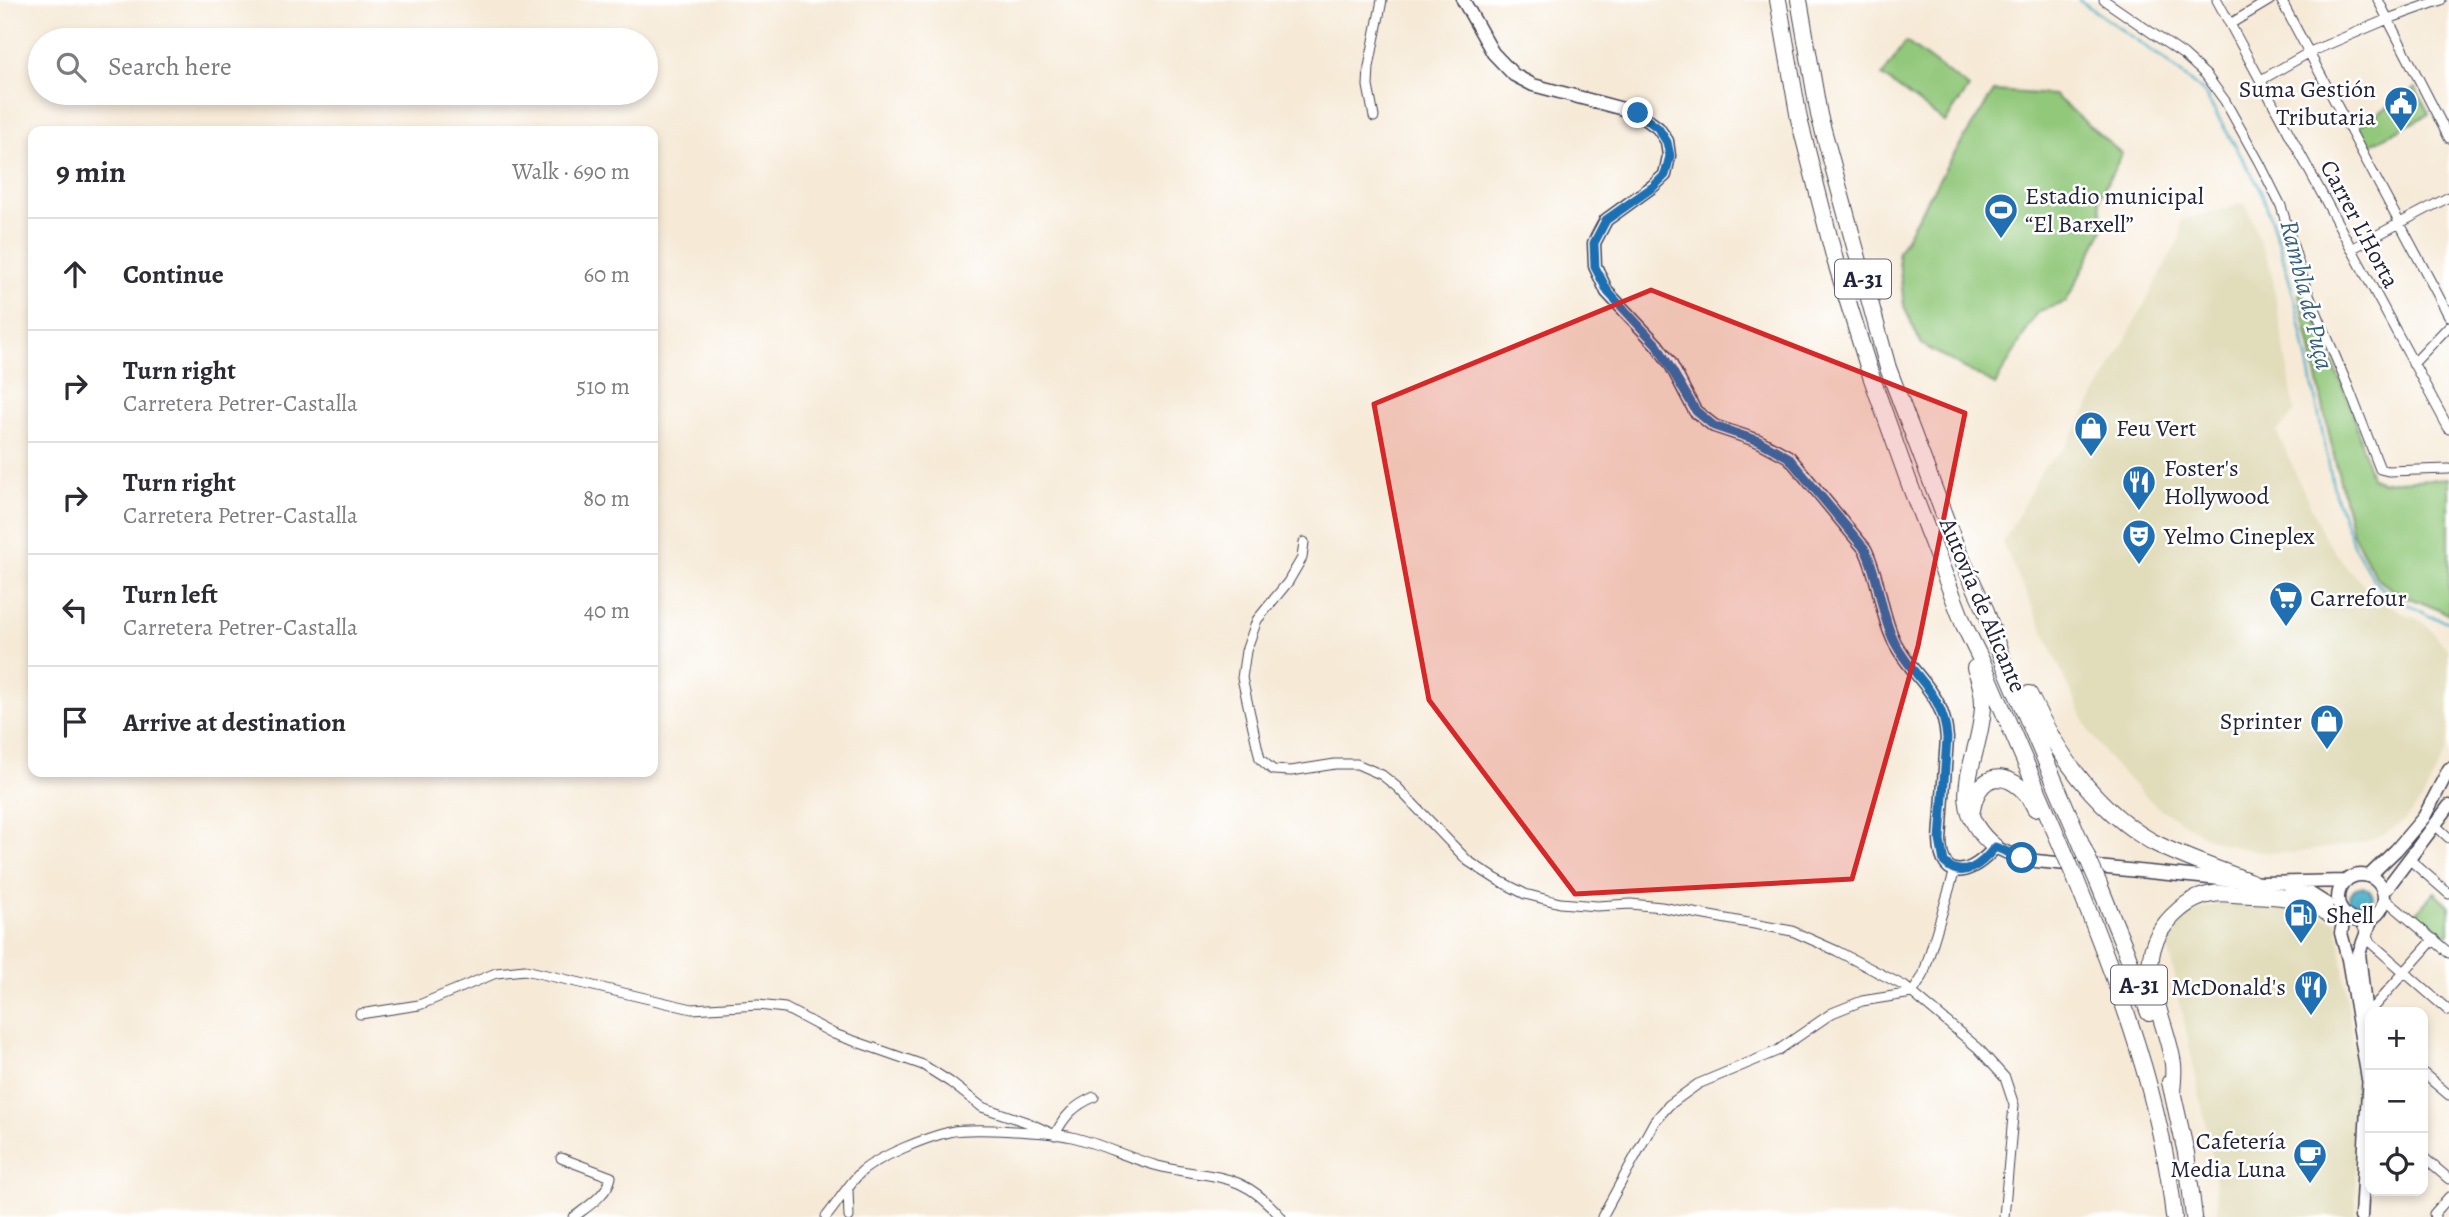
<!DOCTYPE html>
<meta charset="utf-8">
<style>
body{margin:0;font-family:Alegreya,serif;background:#f2f2f3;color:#2b2b33}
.controls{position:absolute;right:21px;bottom:21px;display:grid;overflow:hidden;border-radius:14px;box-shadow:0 4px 10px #0003}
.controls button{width:63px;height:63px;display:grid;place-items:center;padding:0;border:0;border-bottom:2px solid #e1e1e2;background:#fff;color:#2b2b33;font:35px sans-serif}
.stop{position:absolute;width:21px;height:21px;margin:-16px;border:5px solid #1f6fb2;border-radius:50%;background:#fff}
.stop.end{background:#1f6fb2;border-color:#fff;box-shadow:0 2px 7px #0008}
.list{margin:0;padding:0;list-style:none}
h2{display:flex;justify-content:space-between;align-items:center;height:91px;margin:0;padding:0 28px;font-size:30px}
h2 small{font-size:23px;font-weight:400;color:#7c7c81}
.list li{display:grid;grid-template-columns:46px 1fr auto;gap:21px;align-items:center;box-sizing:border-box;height:112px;padding:0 28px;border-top:2px solid #e1e1e2}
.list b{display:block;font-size:26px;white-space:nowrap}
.list p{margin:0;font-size:23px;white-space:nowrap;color:#7c7c81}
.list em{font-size:23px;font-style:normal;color:#7c7c81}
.icon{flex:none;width:38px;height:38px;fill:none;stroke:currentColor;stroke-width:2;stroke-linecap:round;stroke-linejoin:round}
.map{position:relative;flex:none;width:2449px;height:1217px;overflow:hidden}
.search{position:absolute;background:#fff;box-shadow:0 4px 10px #0003;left:28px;top:28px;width:630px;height:77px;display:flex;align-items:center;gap:18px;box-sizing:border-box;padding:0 24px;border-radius:38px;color:#7c7c81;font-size:26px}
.panel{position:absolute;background:#fff;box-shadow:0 4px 10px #0003;left:28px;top:126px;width:630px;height:651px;border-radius:14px}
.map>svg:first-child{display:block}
</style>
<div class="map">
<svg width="2449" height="1217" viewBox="0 0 2449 1217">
<rect width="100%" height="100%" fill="#fff"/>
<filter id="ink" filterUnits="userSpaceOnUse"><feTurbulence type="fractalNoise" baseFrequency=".0143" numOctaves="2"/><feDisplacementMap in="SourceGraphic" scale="14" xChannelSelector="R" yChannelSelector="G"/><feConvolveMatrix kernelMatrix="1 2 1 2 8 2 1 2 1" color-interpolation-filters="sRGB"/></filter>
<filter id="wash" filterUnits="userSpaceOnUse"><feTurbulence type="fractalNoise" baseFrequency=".00686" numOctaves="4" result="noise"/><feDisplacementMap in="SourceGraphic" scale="28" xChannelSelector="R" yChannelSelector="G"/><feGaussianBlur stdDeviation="1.57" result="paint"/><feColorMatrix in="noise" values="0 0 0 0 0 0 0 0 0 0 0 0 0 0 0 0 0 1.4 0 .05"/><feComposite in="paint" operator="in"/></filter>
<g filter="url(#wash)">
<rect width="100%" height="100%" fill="#f6ead7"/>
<!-- built -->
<path fill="#e1dcba" d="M2245,203L2271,269L2295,412L2277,432L2325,538L2349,570L2382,602L2425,623L2449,651V734L2446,752L2422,800L2404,821L2383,835L2364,842L2293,853L2260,852L2224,844L2204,836L2156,806L2114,766L2089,731L2003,543L2043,468L2066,447L2094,398L2180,238L2181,220Z
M2225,901L2301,908L2337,922L2354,1049L2356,1217H2218L2212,1154L2167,941L2188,914Z"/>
<!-- green -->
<path fill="#92c87a" stroke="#5a755a" stroke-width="2" d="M1906,42L1969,88L1945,122L1882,76Z
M2416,88L2429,114L2366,147L2356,128Z
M1994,91L2054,95L2122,154L2099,198L2104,228L2066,302L2037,312L1995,385L1921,344L1904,306L1898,252L1946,167Z
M2305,292L2352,410L2371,478L2381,482L2449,478V614L2396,592L2377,579L2352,532L2331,443L2299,294Z
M2435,892L2449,905V933L2442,940L2414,915Z"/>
<!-- water -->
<path fill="#49adc8" stroke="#366882" stroke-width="2" d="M2349 899a12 12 0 1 1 24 0a12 12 0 1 1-24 0Z"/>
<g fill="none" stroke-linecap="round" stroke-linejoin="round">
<!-- stream -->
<path stroke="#49adc8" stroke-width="2.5" d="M2079,0L2165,60L2204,93L2261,190L2279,243L2296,304L2335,494L2354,546L2374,581L2384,590L2429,616L2449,622"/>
</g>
</g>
<g filter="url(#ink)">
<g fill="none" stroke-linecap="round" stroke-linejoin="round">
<!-- street casing -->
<g stroke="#424052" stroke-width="11">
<path id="street" d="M2104,0L2184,55L2206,75L2225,101L2260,164L2281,206L2305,285L2349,389L2380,469L2388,471L2449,469
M2217,0L2449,429
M2281,0L2449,316
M2378,0L2449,138
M2230,24L2270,0
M2261,80L2310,52L2388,19L2441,0
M1374,117L1368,86L1369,67L1382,0
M2351,249L2449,197
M2413,364L2449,326
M1304,542L1302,558L1288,582L1257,620L1246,651L1242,678L1260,759L1273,770L1291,771L1335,764H1357L1382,775L1397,787L1468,861L1496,879L1525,894L1560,903L1597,906L1631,904L1661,907L1792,931L1837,951L1904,986L1978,1048L2005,1078L2014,1105L2004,1217
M2435,825L2449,838
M2409,859L2449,894
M2384,898L2449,953
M2360,921L2370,942L2449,1011
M360,1014L419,1005L496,973L525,970L692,1009L758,1005L785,1008L834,1034L923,1065L950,1082L982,1107L1029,1123L1055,1135C1064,1116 1075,1105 1094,1097
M2367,1014L2434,939
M2423,1073L2449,1095
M2423,1157L2449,1179
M561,1158L611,1177C608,1194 587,1207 574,1217
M848,1190L849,1217
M826,1217C838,1203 848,1184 862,1171C882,1155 925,1138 949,1132C970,1127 1050,1132 1072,1137C1101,1144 1128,1158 1158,1166C1213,1180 1239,1168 1281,1217
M1602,1217L1654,1122L1669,1105L1698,1084L1777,1051L1832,1013L1862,1001L1912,993L1923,976L1955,870
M2435,1217L2434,1214L2449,1197"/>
</g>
<!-- secondary casing -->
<g stroke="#424052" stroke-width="15">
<path id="secondary" d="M1463,0L1493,53L1514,75L1533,85L1638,113L1658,128L1667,141L1669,156L1665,175L1653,186L1606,220L1594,243L1595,266L1607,292L1657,345L1670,363L1695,411L1714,426L1759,441L1789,457L1865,549C1880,579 1880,614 1895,643C1915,681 1943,690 1947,738L1940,840C1941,886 1974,873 1995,847L2012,855L2036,861L2261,883L2346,881
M2338 898a23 23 0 1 1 46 0a23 23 0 1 1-46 0Z
M2369,876L2396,850L2424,817L2449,769
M2290,887L2311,894L2327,904
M2384,892L2449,806
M2345,914L2341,933L2348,959L2368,1079
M2370,1051L2359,953L2372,918
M2361,1217L2369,1072"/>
</g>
<!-- highway casing -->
<g stroke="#424052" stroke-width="18">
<path id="highway" d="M1778,0L1799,119L1835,260L1871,376L1911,488L1964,625L1983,664L2064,852
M1799,0L1819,115L1888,368L1957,549L1986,611L2002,659L2087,857
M1975,668C1980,680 1983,691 1983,705C1982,758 1941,803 1995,847
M2029,694C2056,752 2094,808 2151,841C2183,858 2218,869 2251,882
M1972,810C1980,763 2019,773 2035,808
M2076,880C2120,989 2162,1099 2174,1217
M2098,882L2126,951L2149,1013
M2170,1082L2186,1153L2194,1217
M2172,1091C2173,1082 2174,1072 2173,1064C2165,1008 2123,958 2179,910C2195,896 2212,891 2233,894C2259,896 2289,895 2313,904C2320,906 2325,912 2331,916"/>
</g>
<!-- street -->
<use href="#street" stroke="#fff" stroke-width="9"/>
<!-- secondary -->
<use href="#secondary" stroke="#fff" stroke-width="12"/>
<!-- highway -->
<use href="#highway" stroke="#fff" stroke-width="16"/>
<!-- highway-bridge casing -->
<g stroke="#424052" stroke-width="18" stroke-linecap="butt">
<path id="highway-bridge" d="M2064,852L2076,880
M2087,857L2098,882"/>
</g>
<!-- highway-bridge -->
<use href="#highway-bridge" stroke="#fff" stroke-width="16"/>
</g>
</g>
<g fill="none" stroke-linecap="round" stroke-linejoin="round" filter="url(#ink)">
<!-- route -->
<path stroke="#1f6fb2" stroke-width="9" d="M1638,113L1658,128L1667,142L1670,156L1665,175L1653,187L1606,220L1594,243L1595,267L1608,292L1657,345L1696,411L1714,426L1759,441L1788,457L1865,549C1880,579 1880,614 1895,643C1915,681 1943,691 1947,738L1940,840L1944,862C1963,881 1982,864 1995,847L2022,858"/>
</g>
<!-- marked area -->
<path fill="#d62828" fill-opacity="0.2" stroke="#d62828" stroke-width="5" stroke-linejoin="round" d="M1651,290L1965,413L1918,646L1852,879L1575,894L1429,700L1374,404Z"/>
<!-- icons -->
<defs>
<g id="civic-pin" transform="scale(1.75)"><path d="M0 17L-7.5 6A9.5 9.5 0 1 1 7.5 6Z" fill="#1f6fb2" stroke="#fff"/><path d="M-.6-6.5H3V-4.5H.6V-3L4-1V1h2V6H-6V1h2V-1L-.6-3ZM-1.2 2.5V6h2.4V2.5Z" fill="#fff"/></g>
<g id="stadium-pin" transform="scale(1.75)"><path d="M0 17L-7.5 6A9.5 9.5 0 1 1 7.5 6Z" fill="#1f6fb2" stroke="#fff"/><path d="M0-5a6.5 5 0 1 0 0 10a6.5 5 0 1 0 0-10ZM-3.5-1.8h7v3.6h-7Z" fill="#fff"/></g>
<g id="shop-pin" transform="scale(1.75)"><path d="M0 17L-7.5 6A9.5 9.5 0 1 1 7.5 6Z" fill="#1f6fb2" stroke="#fff"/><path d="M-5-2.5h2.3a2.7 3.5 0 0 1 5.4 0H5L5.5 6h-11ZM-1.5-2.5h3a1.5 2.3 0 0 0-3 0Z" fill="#fff"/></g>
<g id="restaurant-pin" transform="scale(1.75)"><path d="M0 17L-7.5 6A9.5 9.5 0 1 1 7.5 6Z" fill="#1f6fb2" stroke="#fff"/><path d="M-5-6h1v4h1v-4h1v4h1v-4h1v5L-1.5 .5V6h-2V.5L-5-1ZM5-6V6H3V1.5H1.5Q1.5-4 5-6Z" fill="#fff"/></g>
<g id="theatre-pin" transform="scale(1.75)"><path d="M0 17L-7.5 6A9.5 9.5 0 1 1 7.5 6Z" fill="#1f6fb2" stroke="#fff"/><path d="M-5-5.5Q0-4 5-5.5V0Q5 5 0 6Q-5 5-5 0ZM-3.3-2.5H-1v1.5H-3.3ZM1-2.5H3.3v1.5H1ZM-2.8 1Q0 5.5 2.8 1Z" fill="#fff"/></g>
<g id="supermarket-pin" transform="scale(1.75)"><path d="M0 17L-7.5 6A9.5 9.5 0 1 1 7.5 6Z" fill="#1f6fb2" stroke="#fff"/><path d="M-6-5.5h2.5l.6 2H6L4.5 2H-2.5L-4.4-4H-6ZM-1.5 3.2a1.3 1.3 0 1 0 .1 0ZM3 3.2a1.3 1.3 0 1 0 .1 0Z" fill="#fff"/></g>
<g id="fuel-pin" transform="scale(1.75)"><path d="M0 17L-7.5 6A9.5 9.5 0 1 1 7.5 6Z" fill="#1f6fb2" stroke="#fff"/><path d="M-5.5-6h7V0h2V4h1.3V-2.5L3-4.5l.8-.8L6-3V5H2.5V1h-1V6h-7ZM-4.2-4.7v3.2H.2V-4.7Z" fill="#fff"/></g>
<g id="cafe-pin" transform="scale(1.75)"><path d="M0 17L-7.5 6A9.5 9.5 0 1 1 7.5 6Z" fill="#1f6fb2" stroke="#fff"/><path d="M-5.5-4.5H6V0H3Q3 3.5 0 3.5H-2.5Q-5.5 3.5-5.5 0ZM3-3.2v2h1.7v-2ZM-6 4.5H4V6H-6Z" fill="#fff"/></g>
</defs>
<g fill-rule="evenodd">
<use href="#civic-pin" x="2401" y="103"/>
<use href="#stadium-pin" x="2001" y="210"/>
<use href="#shop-pin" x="2091" y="428"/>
<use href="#restaurant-pin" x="2139" y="482"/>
<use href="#theatre-pin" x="2139" y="536"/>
<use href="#supermarket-pin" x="2286" y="598"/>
<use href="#shop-pin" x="2327" y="721"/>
<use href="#fuel-pin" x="2301" y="915"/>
<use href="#restaurant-pin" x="2311" y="987"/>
<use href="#cafe-pin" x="2310" y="1155"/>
</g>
<g text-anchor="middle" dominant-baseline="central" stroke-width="5" stroke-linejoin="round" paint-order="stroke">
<!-- shield labels -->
<g fill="#fff" stroke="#646476" stroke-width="2">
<rect x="1835" y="259.5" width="56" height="39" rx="5"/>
<rect x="2111" y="965.5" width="56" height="39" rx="5"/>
</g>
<g font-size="23" font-weight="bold" fill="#22223b">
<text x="1863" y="279">A-31</text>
<text x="2139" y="985">A-31</text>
</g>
<!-- poi labels -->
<g font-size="24" fill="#22223b" stroke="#fff" text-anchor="start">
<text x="2376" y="89" text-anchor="end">Suma Gestión<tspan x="2376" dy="28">Tributaria</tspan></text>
<text x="2025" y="196">Estadio municipal<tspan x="2025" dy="28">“El Barxell”</tspan></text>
<text x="2116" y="428">Feu Vert</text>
<text x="2164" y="468">Foster's<tspan x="2164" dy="28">Hollywood</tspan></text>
<text x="2164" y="536">Yelmo Cineplex</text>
<text x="2310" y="598">Carrefour</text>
<text x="2302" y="721" text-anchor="end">Sprinter</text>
<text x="2326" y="915">Shell</text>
<text x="2286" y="987" text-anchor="end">McDonald's</text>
<text x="2286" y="1141" text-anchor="end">Cafetería<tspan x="2286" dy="28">Media Luna</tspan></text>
</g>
<!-- street labels -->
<g font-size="24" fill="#22223b" stroke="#fff">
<text transform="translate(2360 224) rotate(62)">Carrer L'Horta</text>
<text transform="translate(1983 605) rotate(67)">Autovía de Alicante</text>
</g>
<!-- water labels -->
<g font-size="26" font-style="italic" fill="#34617a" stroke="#fff">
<text transform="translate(2307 295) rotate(76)">Rambla de Puça</text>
</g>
</g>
</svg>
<div class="controls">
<button>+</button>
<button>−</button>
<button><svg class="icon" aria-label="locate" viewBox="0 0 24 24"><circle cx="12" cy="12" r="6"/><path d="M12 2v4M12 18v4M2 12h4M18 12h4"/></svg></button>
</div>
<div class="stop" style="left:2022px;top:858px"></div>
<div class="stop end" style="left:1638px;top:113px"></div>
<div class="search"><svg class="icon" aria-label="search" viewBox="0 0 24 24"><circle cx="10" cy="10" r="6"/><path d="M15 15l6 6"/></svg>Search here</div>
<section class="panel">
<h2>9 min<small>Walk · 690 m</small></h2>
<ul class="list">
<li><svg class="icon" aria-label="ahead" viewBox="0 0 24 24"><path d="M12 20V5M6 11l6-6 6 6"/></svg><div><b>Continue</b></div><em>60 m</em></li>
<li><svg class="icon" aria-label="right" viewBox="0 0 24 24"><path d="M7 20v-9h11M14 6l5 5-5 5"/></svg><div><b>Turn right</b><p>Carretera Petrer-Castalla</p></div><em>510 m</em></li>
<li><svg class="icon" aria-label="right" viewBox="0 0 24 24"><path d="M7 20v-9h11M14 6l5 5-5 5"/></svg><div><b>Turn right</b><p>Carretera Petrer-Castalla</p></div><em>80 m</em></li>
<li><svg class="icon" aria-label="left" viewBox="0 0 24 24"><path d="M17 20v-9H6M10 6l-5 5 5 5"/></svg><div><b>Turn left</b><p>Carretera Petrer-Castalla</p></div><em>40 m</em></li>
<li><svg class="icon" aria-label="arrive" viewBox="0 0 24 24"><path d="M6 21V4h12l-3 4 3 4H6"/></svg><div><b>Arrive at destination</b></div></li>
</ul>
</section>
</div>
